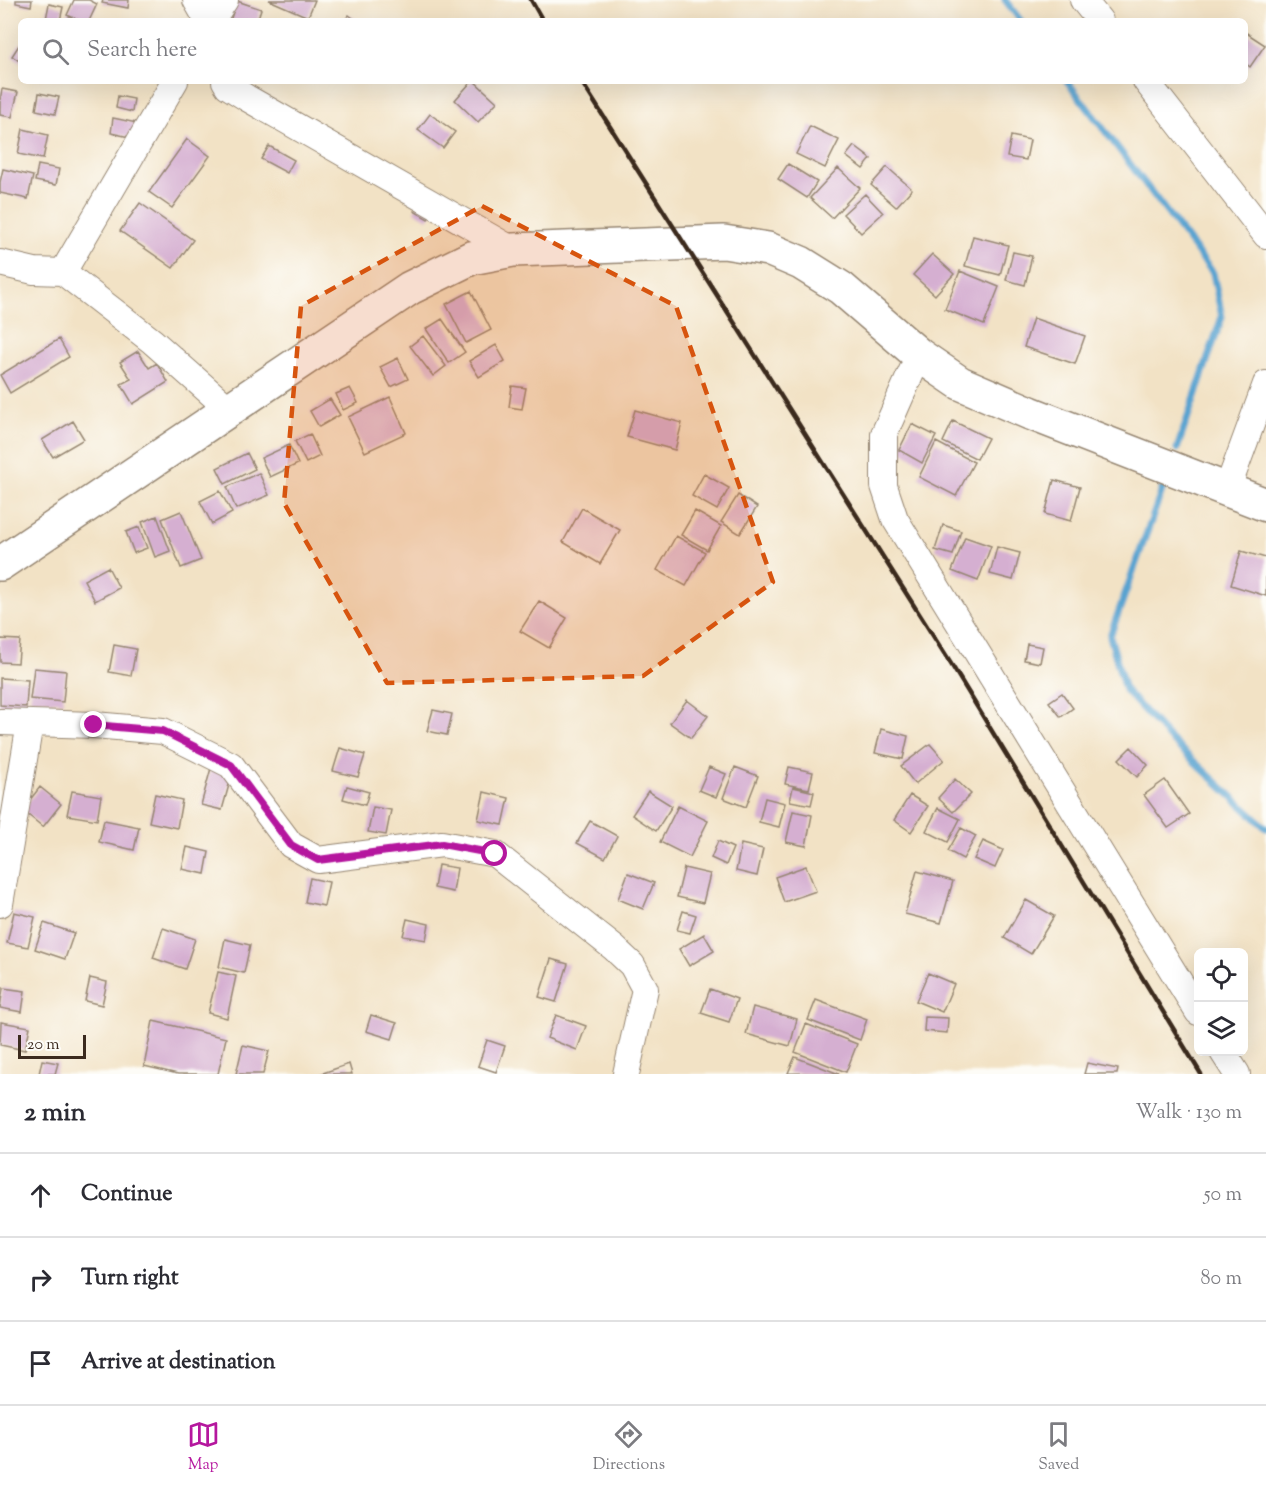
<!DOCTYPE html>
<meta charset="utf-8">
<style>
body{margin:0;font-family:"Sorts Mill Goudy",serif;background:#f2f2f3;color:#2b2b33}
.controls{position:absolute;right:18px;bottom:18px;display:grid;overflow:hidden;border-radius:9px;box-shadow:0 6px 24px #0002}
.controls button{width:54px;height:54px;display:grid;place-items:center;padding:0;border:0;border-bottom:2px solid #e1e1e2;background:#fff;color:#2b2b33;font:30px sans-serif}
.scale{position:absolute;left:18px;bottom:15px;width:68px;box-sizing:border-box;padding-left:6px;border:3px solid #3b2a1e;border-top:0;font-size:16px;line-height:21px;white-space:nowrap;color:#3b2a1e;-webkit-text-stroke:4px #fdfcf7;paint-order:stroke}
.stop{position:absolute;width:18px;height:18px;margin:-14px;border:4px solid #b5179e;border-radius:50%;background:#fff}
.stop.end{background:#b5179e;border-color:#fff;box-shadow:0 2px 6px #0008}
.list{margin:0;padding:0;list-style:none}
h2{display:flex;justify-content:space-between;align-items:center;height:78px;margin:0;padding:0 24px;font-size:26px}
h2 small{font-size:20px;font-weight:400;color:#7c7c81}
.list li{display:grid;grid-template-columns:39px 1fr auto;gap:18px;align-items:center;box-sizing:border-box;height:84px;padding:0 24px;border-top:2px solid #e1e1e2}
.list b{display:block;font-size:22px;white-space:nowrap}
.list em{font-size:20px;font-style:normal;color:#7c7c81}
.icon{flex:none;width:33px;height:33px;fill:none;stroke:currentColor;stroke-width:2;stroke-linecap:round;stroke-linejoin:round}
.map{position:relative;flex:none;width:1266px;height:1074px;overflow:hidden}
.search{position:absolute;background:#fff;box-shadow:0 6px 24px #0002;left:18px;right:18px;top:18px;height:66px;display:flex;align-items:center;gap:15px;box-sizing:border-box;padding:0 21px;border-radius:9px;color:#7c7c81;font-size:22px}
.sheet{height:330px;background:#fff}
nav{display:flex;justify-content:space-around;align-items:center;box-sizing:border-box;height:84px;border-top:2px solid #e1e1e2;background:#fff;font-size:16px;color:#7c7c81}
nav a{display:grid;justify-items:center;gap:3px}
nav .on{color:#b5179e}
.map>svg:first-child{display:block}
</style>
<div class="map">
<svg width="1266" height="1074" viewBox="0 0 1266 1074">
<rect width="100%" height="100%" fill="#fdfcf7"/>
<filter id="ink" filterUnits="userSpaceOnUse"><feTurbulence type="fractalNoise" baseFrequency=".0167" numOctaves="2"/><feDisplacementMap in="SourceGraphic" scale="12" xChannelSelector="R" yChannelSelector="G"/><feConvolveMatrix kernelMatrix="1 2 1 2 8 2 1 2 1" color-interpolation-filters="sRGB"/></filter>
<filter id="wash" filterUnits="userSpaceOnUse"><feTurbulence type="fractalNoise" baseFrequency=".008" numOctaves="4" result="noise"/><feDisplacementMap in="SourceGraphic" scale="24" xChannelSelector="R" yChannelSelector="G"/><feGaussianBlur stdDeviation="1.35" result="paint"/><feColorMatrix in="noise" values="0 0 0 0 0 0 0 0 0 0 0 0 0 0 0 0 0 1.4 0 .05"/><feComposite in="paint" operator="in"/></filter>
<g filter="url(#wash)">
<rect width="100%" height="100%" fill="#f2e2c5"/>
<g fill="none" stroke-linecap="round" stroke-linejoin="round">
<!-- stream -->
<path stroke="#59a3d0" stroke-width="7" d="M1005,0L1021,21
M1067,81L1213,273L1222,317L1177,449
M1166,479L1110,636L1125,690L1171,740L1266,828"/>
</g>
<g id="blocks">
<!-- building -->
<path fill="#d5afd1" d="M16,0H32L31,6L16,3Z
M74,0H89L97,4L89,21H81L67,15Z
M103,0H129L128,8L102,3Z
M269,0H315L308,17Z
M237,1L261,9L257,21H230Z
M49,4L63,7L60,21L46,19Z
M349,15L357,21H344Z
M1245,32L1265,45L1250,67L1245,63Z
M21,42V62L12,56Z
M472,81H474L497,102L478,122L455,100Z
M2,89L18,92L12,117L0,115V100Z
M39,93L59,97L55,114L36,110Z
M118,96L134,99L132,112L116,108Z
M430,114L455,132L443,148L418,130Z
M113,118L137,123L134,138L111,133Z
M810,126L839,140L825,168L796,154Z
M23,129L48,135L43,159L18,154Z
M1011,136L1030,140L1026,160L1007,157Z
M187,139L210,156L172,208L149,192Z
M269,146L294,160L287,173L261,159Z
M854,146L871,159L863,169L846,156Z
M788,164L817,182L807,198L778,179Z
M38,165L59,169L56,185L35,181Z
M887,167L912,189L896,207L871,185Z
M838,168L860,188L832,218L810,198Z
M3,169L33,176L28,199L0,193V182Z
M865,194L883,213L861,233L843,214Z
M421,201L434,209L428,219L414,211Z
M140,203L193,240L173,268L120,231Z
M973,236L1008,245L1000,275L965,266Z
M1013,252L1032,256L1025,285L1006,280Z
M932,254L954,274L935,295L913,275Z
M960,271L999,287L984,325L945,309Z
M471,291L491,330L466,343L446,304Z
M1033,318L1085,336L1075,364L1024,347Z
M442,319L465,352L449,363L426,329Z
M423,336L446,366L433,376L410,346Z
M59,339L69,357L10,393L0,375Z
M496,345L505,361L479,377L469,361Z
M138,351L149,368L157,363L168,382L133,404L121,384L131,379L120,362Z
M398,358L408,379L391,387L380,367Z
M512,386L526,388L522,409L509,407Z
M350,388L358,403L343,410L336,394Z
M390,397L406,433L365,452L348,417Z
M330,399L340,415L319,427L310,411Z
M635,410L682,423L675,450L627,437Z
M73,421L84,439L53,457L42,440Z
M953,421L988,438L977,459L943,442Z
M912,424L936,436L922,463L899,450Z
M310,434L320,456L306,463L295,441Z
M936,442L974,462L956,496L919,477Z
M289,445L298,464L270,477L261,458Z
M247,453L255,469L225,484L217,468Z
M259,473L269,495L236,509L227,487Z
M704,474L729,488L717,510L692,496Z
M1054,480L1080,487L1071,521L1045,514Z
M220,491L232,513L212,524L200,501Z
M738,495L757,507L740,534L721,522Z
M582,508L620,530L600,564L563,542Z
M181,511L201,560L181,568L162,519Z
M695,511L721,526L707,550L681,535Z
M157,516L170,551L155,557L142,522Z
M943,525L961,531L953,555L935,550Z
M139,527L147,548L134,553L126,532Z
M676,536L705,552L686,586L657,570Z
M965,537L991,546L978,581L952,571Z
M997,547L1020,553L1013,580L990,574Z
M1241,551L1266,558V596L1231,585Z
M108,567L119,588L95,601L84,580Z
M539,601L567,618L549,648L520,631Z
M0,639L20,640L18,663L0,662Z
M1027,644L1043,647L1040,663L1024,660Z
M114,645L136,649L131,676L109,672Z
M34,668L66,671L63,702L30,699Z
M0,678L28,680L26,707L0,705Z
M1062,693L1073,708L1061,717L1049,702Z
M687,700L708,716L691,738L670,723Z
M433,710L452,714L447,735L427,731Z
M881,729L908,736L903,759L875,753Z
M930,744L944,760L915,784L901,766Z
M1131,747L1148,765L1137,777L1119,759Z
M340,748L365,755L358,777L333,771Z
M709,767L726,774L716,797L699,790Z
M735,767L758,776L746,807L723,798Z
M789,767L813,772L809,789L785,784Z
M211,768L232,774L222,810L201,805Z
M955,779L971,794L953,812L938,798Z
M1165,780L1189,814L1168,828L1144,795Z
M347,786L369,792L365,805L343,799Z
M40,787L61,804L43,827L22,810Z
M793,787L814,792L811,805L790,801Z
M72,791L101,796L97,820L67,815Z
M648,791L672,806L656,831L632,815Z
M484,792L509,798L503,825L478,820Z
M155,794L182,800L177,828L149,822Z
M910,795L928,806L911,832L894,820Z
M765,798L785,803L779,827L759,822Z
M678,806L708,821L690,857L660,842Z
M373,807L391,810L386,835L368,832Z
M938,808L960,819L948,842L926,831Z
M793,811L812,815L806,846L786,842Z
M104,820L139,827L134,850L99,842Z
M590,821L617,836L605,858L577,843Z
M961,828L976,836L963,859L948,851Z
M718,841L733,848L726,865L711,858Z
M983,841L1003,850L995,868L974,859Z
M741,844L763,849L757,876L736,871Z
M187,847L209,852L205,874L182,869Z
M438,865L457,868L453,892L434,888Z
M806,866L816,891L784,902L775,877Z
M684,868L710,874L703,903L677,897Z
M917,871L953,881L941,923L905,914Z
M628,873L654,883L643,909L618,899Z
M310,878L329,882L324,906L305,902Z
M1026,900L1054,916L1031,954L1004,938Z
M683,911L696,915L690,933L677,930Z
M14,912L35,917L28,947L7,943Z
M407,919L429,924L426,940L403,936Z
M44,923L74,933L65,959L35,949Z
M163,928L195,939L185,969L153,958Z
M704,934L714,951L689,966L679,949Z
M225,939L250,945L244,973L219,967Z
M551,959L568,964L556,1002L539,997Z
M218,972L236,976L227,1018L208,1013Z
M928,973L954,984L942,1012L916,1001Z
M90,978L107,982L102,1005L85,1001Z
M3,988L25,991L22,1012L0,1008Z
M710,989L737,999L729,1022L701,1013Z
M816,1000L867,1019L860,1040L808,1020Z
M753,1007L797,1019L790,1046L746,1034Z
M371,1015L397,1023L392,1039L366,1031Z
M556,1015L586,1026L577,1050L547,1038Z
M925,1017L948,1018L947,1033L924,1031Z
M153,1021L226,1038L218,1074H178L144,1066Z
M1,1022L30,1027L25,1050L0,1045Z
M806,1024L857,1044L846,1072L795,1052Z
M487,1040L505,1046L496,1072L478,1066Z
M243,1045L269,1051L263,1074H236Z
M795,1057L839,1074L788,1073Z
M42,1060L58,1063L55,1074H39Z
M1087,1063L1118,1069L1117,1074H1084Z
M349,1064L352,1074H320Z"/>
</g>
</g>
<g filter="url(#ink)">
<use href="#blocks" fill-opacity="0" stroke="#968672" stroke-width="1.5"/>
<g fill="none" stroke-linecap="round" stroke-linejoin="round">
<!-- minor casing -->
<g stroke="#968672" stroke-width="28">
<path id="minor" d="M196,0L208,21
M1083,0L1100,21
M211,21L225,0
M225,81L228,86L247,98L513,250
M1146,81L1266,235
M0,263L34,271L63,272L152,341L230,410
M63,272L175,81
M919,355L884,434V486L895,519L1198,1012
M1227,490L1266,384
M0,722L94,725L163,731L231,765L291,845L318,860L442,844L495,854L614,948L632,965L645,989L626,1074
M0,904L30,723
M1223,1052L1237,1074"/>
</g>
<!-- highway casing -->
<g stroke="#968672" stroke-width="36">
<path id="highway" d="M0,564L410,288L471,258L513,250L724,242L768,249L801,263L841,288L919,355L960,383L1030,413L1266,505"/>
</g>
<!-- minor -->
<use href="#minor" stroke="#fff" stroke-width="26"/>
<!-- highway -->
<use href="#highway" stroke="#fff" stroke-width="33"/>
<!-- rail -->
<path stroke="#3b2a1e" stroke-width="4.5" d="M531,0L543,21
M581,81L951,664L1201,1074"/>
</g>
</g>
<g fill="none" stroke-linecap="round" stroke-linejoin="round" filter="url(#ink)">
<!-- route -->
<path stroke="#b5179e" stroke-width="8" d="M94,725L163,731L231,765L291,845L318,860L442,844L495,854"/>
</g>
<!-- marked area -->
<path fill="#d7540e" fill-opacity="0.2" stroke="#d7540e" stroke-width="4.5" stroke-dasharray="12 8" stroke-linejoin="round" d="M482,206L676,306L773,582L643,676L387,683L284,503L301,306Z"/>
</svg>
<div class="controls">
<button><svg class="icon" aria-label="locate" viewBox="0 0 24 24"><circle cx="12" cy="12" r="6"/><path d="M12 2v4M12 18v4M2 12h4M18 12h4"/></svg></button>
<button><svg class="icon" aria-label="layers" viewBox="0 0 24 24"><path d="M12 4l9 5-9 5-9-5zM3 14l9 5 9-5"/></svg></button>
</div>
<div class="scale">20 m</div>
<div class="stop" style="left:495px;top:854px"></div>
<div class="stop end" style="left:94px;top:725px"></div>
<div class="search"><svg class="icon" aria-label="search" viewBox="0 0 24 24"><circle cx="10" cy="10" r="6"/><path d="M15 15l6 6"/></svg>Search here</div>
</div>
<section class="sheet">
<h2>2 min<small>Walk · 130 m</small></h2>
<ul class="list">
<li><svg class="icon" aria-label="ahead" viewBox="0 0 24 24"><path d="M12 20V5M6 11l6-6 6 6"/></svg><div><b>Continue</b></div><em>50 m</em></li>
<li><svg class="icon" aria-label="right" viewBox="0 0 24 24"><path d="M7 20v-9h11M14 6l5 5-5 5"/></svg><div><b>Turn right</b></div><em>80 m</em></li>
<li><svg class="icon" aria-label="arrive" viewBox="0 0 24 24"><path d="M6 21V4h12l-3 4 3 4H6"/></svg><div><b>Arrive at destination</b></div></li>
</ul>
</section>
<nav>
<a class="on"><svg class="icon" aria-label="map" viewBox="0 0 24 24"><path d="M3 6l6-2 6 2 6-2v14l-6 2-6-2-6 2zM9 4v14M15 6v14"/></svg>Map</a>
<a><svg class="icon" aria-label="directions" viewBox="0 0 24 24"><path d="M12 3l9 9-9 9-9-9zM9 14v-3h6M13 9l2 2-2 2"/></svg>Directions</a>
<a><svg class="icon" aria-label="saved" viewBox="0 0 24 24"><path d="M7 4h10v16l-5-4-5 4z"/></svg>Saved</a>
</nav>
